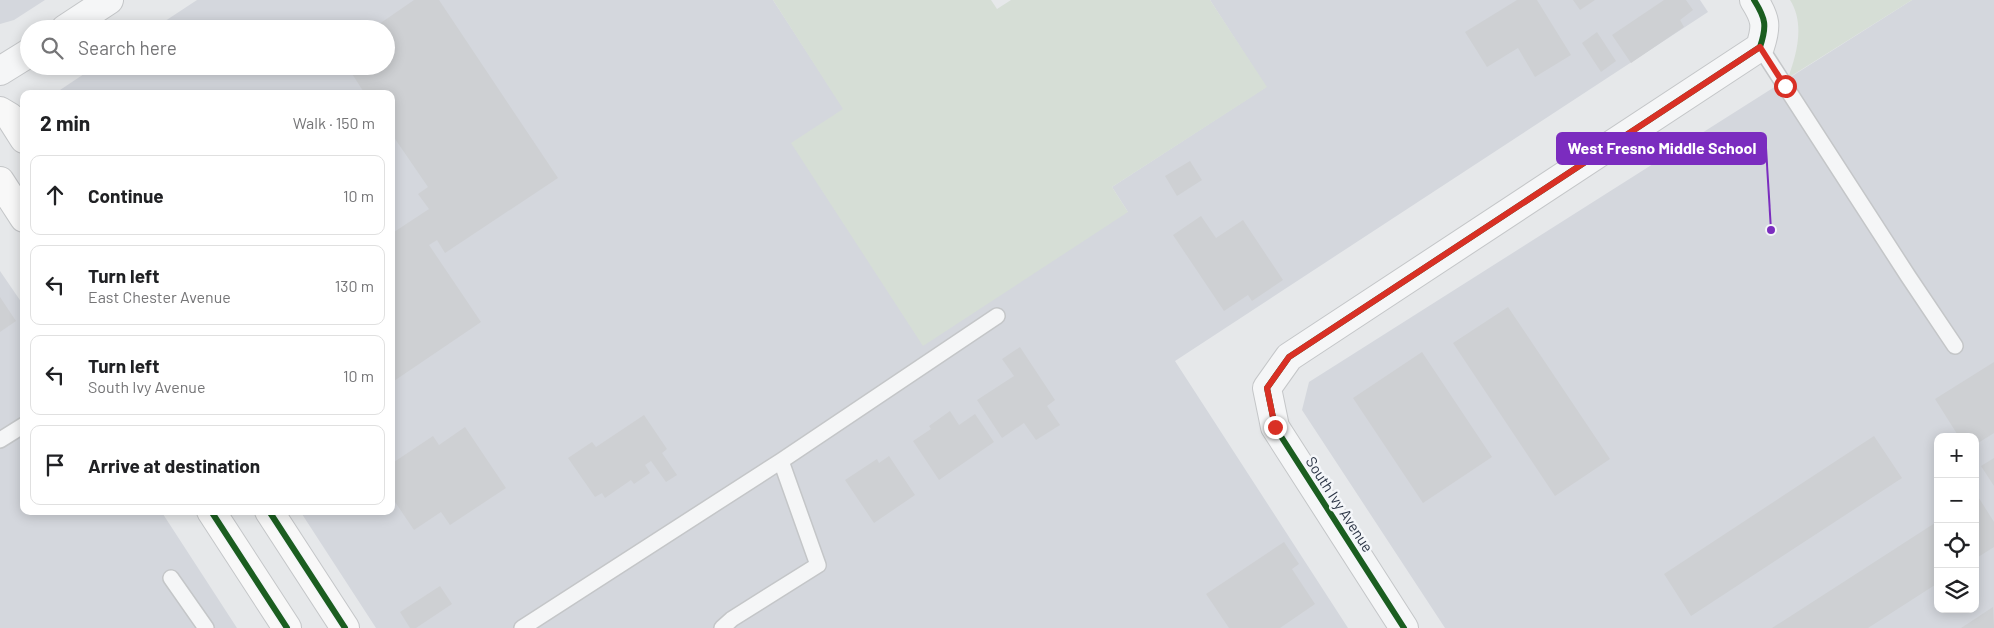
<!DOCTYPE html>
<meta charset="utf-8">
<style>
body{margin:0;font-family:Barlow,sans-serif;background:#f2f2f2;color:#202124}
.controls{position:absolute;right:15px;bottom:15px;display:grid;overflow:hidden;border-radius:10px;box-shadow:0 2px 12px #0003}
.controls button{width:45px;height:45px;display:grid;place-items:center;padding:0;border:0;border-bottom:1px solid #e0e0e0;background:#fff;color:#202124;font:25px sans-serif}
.stop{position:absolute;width:15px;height:15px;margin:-11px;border:4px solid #d93025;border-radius:50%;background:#fff}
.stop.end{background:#d93025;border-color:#fff;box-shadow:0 1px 5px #0008}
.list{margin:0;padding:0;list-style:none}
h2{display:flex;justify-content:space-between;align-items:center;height:65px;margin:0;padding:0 20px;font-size:21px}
h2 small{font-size:16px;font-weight:400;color:#757577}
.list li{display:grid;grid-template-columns:32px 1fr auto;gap:15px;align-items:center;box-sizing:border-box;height:80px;margin:0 10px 10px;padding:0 10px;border:1px solid #e0e0e0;border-radius:10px}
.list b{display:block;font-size:19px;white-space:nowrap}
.list p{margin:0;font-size:16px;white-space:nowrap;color:#757577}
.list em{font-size:16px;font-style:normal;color:#757577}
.icon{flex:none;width:28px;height:28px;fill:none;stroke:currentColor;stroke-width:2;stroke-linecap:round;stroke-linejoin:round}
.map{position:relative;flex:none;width:1994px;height:628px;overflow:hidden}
.search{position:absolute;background:#fff;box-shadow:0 2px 12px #0003;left:20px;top:20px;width:375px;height:55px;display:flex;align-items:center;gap:12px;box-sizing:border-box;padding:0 18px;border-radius:28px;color:#757577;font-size:19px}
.panel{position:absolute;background:#fff;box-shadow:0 2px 12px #0003;left:20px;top:90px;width:375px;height:425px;border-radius:10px}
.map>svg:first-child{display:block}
</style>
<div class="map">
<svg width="1994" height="628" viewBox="0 0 1994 628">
<rect width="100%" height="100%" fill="#e6e8ea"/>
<!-- built -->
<path fill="#d4d7dd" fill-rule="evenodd" d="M0,0H45L14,20L0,24Z
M197,0H773L844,109L1128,212L1112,187L1266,87L1210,0H1700L1708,12L1175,361L1348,628H376L300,511H391V94H54L96,66H386V29H153Z
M1912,0H1994V628H1445L1302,410L1309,382ZM1938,437H1975V609H1938Z
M0,271L24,306V511H161L237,628H0Z"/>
<!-- green -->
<path fill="#d6ded6" d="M773,0H991L997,9L1011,0H1210L1267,87L1112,187L1128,212L923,346L791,143L843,109Z
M1790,0H1912L1788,78C1797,54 1805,23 1790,0Z"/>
<!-- building -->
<path fill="#ced0d3" d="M414,0H439L558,178L445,253L437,240L429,245L481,322L391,383V234L429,209L418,194L428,187L391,133V94H365L347,66H386V29H372Z
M1517,0H1537L1571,55L1535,77L1518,48L1487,67L1465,32Z
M1573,0H1595L1580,10Z
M1664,0H1686L1693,10L1680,20L1684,27L1631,63L1612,35Z
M1597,32L1616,61L1601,72L1582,43Z
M1190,161L1202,180L1177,196L1165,176Z
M1201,216L1216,238L1243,220L1283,280L1252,301L1248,295L1224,311L1173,235Z
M0,297L16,321L0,332Z
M1508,307L1610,459L1555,496L1453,343Z
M1020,347L1055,400L1047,406L1060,425L1036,440L1024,423L1002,438L977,400L1014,376L1002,359Z
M1422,352L1492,457L1423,503L1353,398Z
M1994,362V433L1975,445V437H1959L1935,399Z
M950,411L959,425L975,414L994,442L939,480L913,441L931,429L929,426Z
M644,415L667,449L662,453L677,475L666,482L651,461L645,465L650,473L634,484L631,480L605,498L602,493L595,497L568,458L592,442L596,447Z
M465,427L506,488L450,525L441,512L414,530L391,496V464L433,436L439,445Z
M1874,436L1902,478L1691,616L1664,574Z
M889,456L915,495L874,523L845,480L877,459L879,463Z
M1994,458V486L1981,466Z
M1977,495L1994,522V547L1975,559Z
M1938,521V583L1868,628H1772Z
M1284,542L1299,564L1292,569L1315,604L1280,628H1229L1206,594Z
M440,586L452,604L416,628H410L400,612Z
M1993,607L1994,628H1961Z"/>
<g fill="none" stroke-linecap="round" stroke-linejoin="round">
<!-- service casing -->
<g stroke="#c4c6c8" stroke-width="18">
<path id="service" d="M1760,47L1908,276L1955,346
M0,440L24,425
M171,578L206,628
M522,628L781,461L997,316
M722,628L732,619L818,565L781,461"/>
</g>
<!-- minor casing -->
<g stroke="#c4c6c8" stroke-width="30">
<path id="minor" d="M1404,628L1275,427L1267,388L1289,357L1760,47C1767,26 1766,19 1754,0"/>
</g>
<!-- tertiary casing -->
<g stroke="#c4c6c8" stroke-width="30">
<path id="tertiary" d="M65,29L109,0
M0,71L29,53"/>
</g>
<!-- secondary casing -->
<g stroke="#c4c6c8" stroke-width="30">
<path id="secondary" d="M0,111L10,117L24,139
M0,181L24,218
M211,511L287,628
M269,511L345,628"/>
</g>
<!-- service -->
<use href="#service" stroke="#f5f6f7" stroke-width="15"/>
<!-- minor -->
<use href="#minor" stroke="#f5f6f7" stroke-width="28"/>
<!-- tertiary -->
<use href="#tertiary" stroke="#f5f6f7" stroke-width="28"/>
<!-- secondary -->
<use href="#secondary" stroke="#f8f8f8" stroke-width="28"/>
<!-- cycleway casing -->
<g stroke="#f4f6f9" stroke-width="9">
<path id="cycleway" d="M211,511L287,628
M269,511L345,628
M1404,628L1275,427L1267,388L1289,357L1760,47C1767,26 1766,19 1754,0"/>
</g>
<!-- cycleway -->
<use href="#cycleway" stroke="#1b5e20" stroke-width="6"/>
</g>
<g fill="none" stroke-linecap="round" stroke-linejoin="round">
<!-- route -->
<path stroke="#d93025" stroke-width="6" d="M1275,427L1267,388L1289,357L1760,47L1785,86"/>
</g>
<g text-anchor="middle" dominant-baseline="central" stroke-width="5" stroke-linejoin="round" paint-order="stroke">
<!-- street labels -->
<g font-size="15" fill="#2b3445" stroke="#f4f6f9">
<text transform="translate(1340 504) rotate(57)">South Ivy Avenue</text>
</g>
</g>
<!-- callouts -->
<path fill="none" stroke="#7b2cbf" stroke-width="2" d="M1771 230L1766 148"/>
<circle fill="#7b2cbf" stroke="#f4f6f9" stroke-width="2" cx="1771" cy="230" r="5"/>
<rect fill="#7b2cbf" stroke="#7b2cbf" stroke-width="2" x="1557" y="133" width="209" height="31" rx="5"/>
<g font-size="16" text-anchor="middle" font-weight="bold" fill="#fff">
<text x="1662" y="154">West Fresno Middle School</text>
</g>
</svg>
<div class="controls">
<button>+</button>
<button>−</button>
<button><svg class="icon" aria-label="locate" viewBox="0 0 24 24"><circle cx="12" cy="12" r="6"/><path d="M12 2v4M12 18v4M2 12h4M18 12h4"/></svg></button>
<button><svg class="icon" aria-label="layers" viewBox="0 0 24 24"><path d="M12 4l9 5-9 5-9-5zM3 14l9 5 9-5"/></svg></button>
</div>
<div class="stop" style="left:1785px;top:86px"></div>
<div class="stop end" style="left:1275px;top:427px"></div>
<div class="search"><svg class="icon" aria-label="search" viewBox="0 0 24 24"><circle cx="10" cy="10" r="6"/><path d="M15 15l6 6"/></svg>Search here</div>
<section class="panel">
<h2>2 min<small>Walk · 150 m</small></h2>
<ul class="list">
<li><svg class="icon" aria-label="ahead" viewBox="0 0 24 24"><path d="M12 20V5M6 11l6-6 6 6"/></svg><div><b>Continue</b></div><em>10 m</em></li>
<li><svg class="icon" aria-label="left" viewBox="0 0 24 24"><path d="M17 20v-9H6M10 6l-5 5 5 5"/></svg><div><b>Turn left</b><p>East Chester Avenue</p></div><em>130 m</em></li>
<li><svg class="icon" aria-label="left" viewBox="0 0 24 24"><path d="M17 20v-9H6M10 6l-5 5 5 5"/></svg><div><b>Turn left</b><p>South Ivy Avenue</p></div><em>10 m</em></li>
<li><svg class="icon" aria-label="arrive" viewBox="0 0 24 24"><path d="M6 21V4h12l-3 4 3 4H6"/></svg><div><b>Arrive at destination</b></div></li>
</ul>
</section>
</div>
